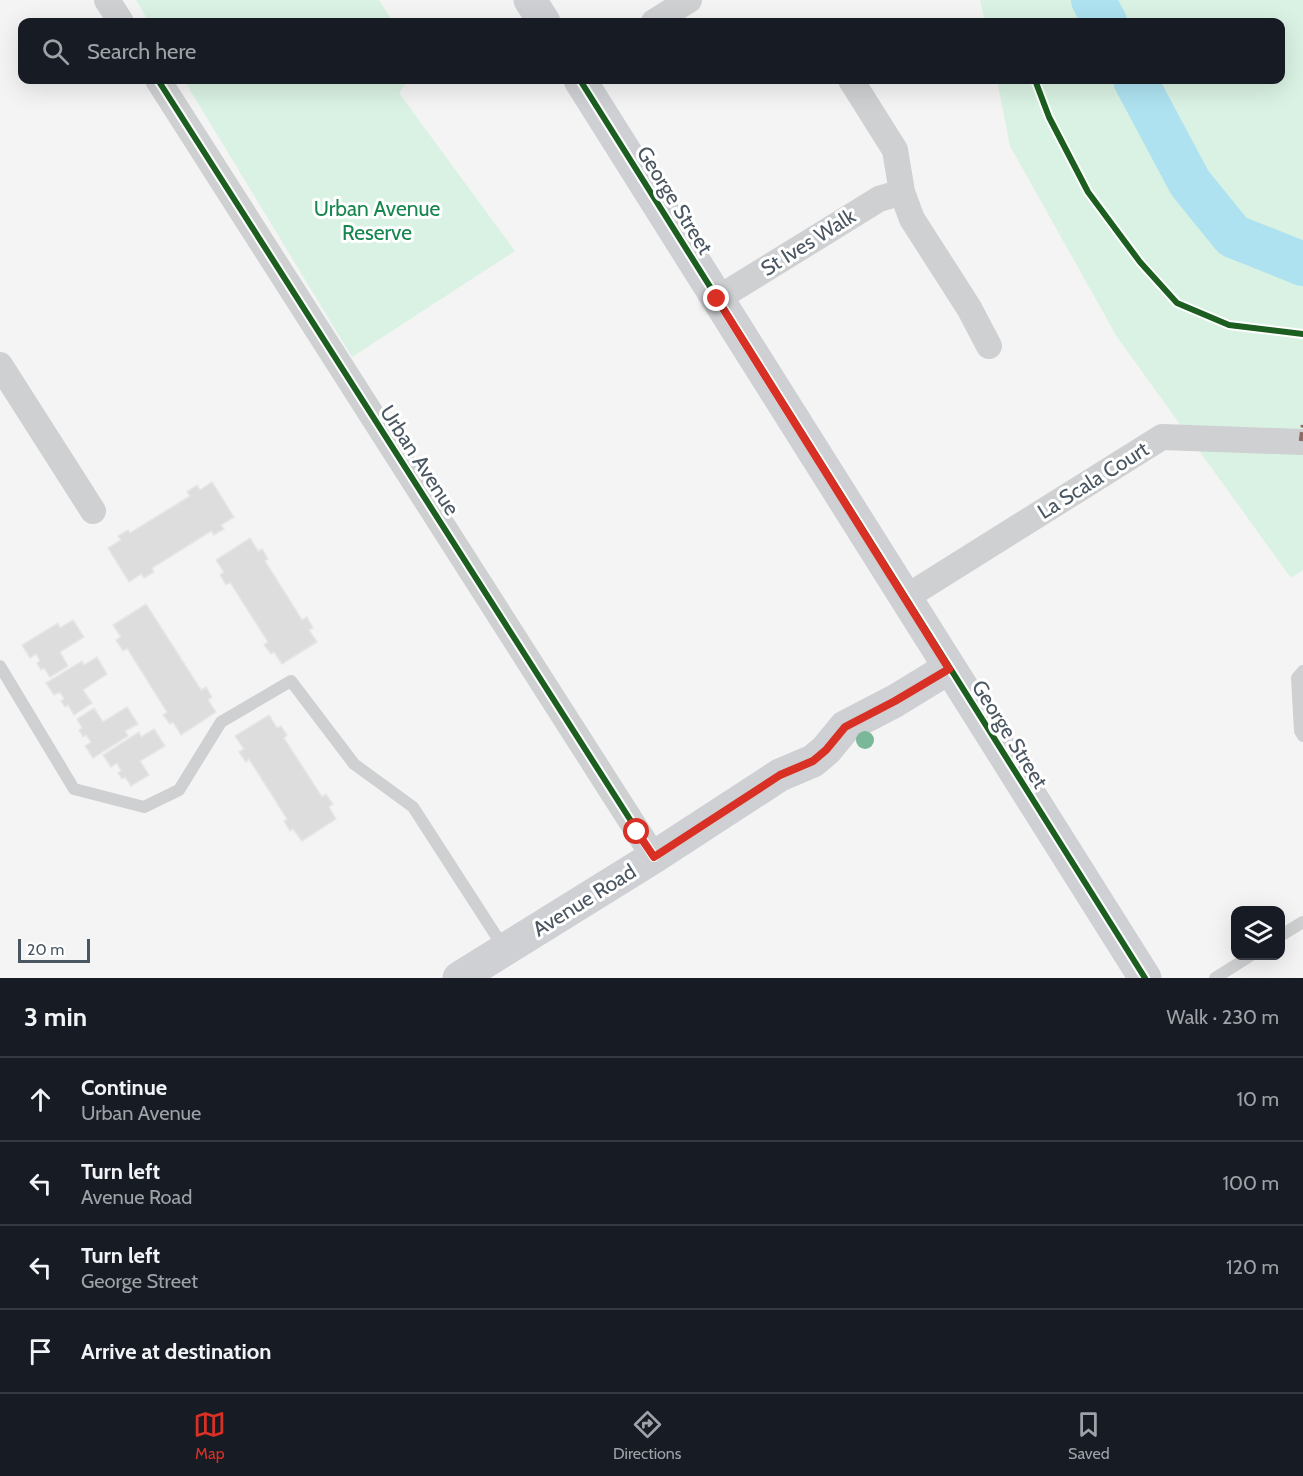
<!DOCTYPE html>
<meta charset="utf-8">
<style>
body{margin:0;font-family:Cabin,sans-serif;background:#20242c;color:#f1f3f6}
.controls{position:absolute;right:18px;bottom:18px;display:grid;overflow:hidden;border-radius:12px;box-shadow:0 6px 24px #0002}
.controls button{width:54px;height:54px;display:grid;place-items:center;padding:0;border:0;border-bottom:2px solid #363941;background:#171b24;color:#f1f3f6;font:30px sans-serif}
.scale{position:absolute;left:18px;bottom:15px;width:72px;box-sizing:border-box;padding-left:6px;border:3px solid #4a5661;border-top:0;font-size:16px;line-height:21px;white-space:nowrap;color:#4a5661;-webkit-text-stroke:4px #fff;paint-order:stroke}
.stop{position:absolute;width:18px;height:18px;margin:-14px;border:4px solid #d93025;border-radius:50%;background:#fff}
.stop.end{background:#d93025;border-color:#fff;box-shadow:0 2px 6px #0008}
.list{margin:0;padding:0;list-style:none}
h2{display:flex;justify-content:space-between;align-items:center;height:78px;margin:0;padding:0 24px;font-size:26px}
h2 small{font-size:20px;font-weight:400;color:#9ea1a6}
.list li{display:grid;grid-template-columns:39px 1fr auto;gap:18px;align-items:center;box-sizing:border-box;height:84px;padding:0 24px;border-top:2px solid #363941}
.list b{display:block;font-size:22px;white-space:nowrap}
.list p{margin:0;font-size:20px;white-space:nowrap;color:#9ea1a6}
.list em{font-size:20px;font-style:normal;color:#9ea1a6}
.icon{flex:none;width:33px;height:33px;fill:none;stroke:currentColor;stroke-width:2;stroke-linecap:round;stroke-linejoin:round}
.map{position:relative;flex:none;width:1303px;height:978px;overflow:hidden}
.search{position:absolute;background:#171b24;box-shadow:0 6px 24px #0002;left:18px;right:18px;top:18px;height:66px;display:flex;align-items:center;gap:15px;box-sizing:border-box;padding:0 21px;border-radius:12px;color:#9ea1a6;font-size:22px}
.sheet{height:414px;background:#171b24}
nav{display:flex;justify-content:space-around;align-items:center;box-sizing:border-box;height:84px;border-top:2px solid #363941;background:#171b24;font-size:16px;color:#9ea1a6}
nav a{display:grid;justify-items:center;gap:3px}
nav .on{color:#d93025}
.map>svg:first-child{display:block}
</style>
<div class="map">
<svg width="1303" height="978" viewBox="0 0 1303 978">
<rect width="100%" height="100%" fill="#f4f4f4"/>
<!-- green -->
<path fill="#d9f2e3" d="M136,0H379L393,22H149Z
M980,0H1303V570L1291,578L1117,337L1010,146L997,80H1280V22H985Z
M184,80H409L399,93L515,251L352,357Z"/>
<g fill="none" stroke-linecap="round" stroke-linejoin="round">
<!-- river -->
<path stroke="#aee2f0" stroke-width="44" d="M1093,0L1105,22
M1135,80L1190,183L1233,236L1303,264"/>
</g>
<!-- building -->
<path fill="#ddddde" stroke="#e5e6e7" stroke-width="1.5" d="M212,482L234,517L221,525L224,529L214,535L211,531L152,568L154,572L144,578L141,574L129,582L108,548L121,540L118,536L128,530L130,533L190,496L187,492L197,485L200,490Z
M250,538L258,551L262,549L268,559L265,561L302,620L307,617L313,628L309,630L317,642L282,664L274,652L271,654L264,645L268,642L230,582L226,585L220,575L224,572L216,560Z
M146,604L201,690L206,687L212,697L208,700L216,712L181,735L173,722L170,724L163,715L167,712L127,648L123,651L116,640L121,637L113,625Z
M73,620L84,637L60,652L68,666L50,677L44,668L41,670L37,663L40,661L36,654L30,658L22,645L58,623L60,628Z
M97,657L107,674L83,690L92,703L74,715L68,705L65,707L61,701L64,699L60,692L54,695L46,683L82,661L84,665Z
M127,707L138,724L125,731L128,736L93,758L85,746L91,742L86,735L83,737L79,730L82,728L77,719L94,708L103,722Z
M269,715L277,728L281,726L287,735L284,738L322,797L326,794L333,804L329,807L336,819L302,841L293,829L290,831L284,821L287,819L249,759L246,762L239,752L244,749L235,736Z
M154,729L165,746L140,761L149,775L131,786L125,777L122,779L118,773L121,771L117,763L111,767L103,755L139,732L141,737Z"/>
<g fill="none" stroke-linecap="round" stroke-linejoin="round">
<!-- lane -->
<path stroke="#ced0d2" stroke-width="12" d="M0,666L74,789L144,807L179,790L221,722L291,681L354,764L413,807L504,948
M1303,671L1297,678L1300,731L1303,736
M1280,936L1303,922
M1215,978L1250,956"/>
<!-- street -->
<path stroke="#ced0d2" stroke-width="26" d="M107,0L121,22
M654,22L689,0
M158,80L654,857
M851,80L895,150L902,192L912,219L969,308L989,346
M717,299L879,199L902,192
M0,365L93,511
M905,598L1162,437L1303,442"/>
<!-- secondary -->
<path stroke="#ced0d4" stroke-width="33" d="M530,0L544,22
M580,80L1145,978
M459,978L654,857L780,775L813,761L826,750L845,727L895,701L949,668"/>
<!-- quiet -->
<path stroke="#8d6e63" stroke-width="4.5" stroke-dasharray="9 4.5" stroke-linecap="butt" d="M1301,441L1303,425"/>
<!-- cycleway casing -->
<g stroke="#fff" stroke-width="10">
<path id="cycleway" d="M158,80L654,857
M580,80L1145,978
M1035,80L1049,117L1088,192L1140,262L1177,303L1229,325L1303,334"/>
</g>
<!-- cycleway -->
<use href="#cycleway" stroke="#1b5e20" stroke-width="6"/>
</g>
<!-- trees -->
<circle fill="#7ab899" cx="865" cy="740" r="9"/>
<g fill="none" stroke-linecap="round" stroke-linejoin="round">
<!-- route -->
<path stroke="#d93025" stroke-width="8" d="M637,832L654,857L780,775L813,761L826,750L845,727L895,701L949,669L717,299"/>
</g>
<g text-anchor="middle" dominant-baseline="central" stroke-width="6" stroke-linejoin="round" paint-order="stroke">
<!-- street labels -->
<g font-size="21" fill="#4a5661" stroke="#fff">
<text transform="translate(675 200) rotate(58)">George Street</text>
<text transform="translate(808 242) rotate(-32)">St Ives Walk</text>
<text transform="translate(420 460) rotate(57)">Urban Avenue</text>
<text transform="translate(1093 480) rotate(-32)">La Scala Court</text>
<text transform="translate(1010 734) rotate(58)">George Street</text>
<text transform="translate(584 900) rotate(-32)">Avenue Road</text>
</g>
<!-- park labels -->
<g font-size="21" fill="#17864f" stroke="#fff">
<text x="377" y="208">Urban Avenue<tspan x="377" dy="24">Reserve</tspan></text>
</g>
</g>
</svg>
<div class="controls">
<button><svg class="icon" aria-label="layers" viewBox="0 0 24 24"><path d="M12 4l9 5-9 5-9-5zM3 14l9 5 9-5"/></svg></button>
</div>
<div class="scale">20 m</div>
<div class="stop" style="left:637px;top:832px"></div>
<div class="stop end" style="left:717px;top:299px"></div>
<div class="search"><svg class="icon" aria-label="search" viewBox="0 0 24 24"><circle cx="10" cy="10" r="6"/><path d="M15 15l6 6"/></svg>Search here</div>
</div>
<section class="sheet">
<h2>3 min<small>Walk · 230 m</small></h2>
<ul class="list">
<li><svg class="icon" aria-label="ahead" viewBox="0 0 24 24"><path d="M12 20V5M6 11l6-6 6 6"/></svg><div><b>Continue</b><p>Urban Avenue</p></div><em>10 m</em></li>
<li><svg class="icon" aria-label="left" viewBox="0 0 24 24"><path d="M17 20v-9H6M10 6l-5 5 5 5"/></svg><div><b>Turn left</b><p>Avenue Road</p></div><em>100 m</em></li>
<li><svg class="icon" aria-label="left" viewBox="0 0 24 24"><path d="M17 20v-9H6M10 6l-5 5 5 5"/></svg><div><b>Turn left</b><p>George Street</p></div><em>120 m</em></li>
<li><svg class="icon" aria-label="arrive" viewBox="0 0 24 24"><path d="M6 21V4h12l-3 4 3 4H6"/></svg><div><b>Arrive at destination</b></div></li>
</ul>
</section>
<nav>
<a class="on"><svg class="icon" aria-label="map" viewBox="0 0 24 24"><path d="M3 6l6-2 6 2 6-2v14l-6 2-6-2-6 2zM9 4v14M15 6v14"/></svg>Map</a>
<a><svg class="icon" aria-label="directions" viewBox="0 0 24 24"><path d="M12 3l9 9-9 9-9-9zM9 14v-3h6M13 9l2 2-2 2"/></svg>Directions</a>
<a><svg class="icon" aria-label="saved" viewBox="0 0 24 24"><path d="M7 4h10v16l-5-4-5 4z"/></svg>Saved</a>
</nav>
